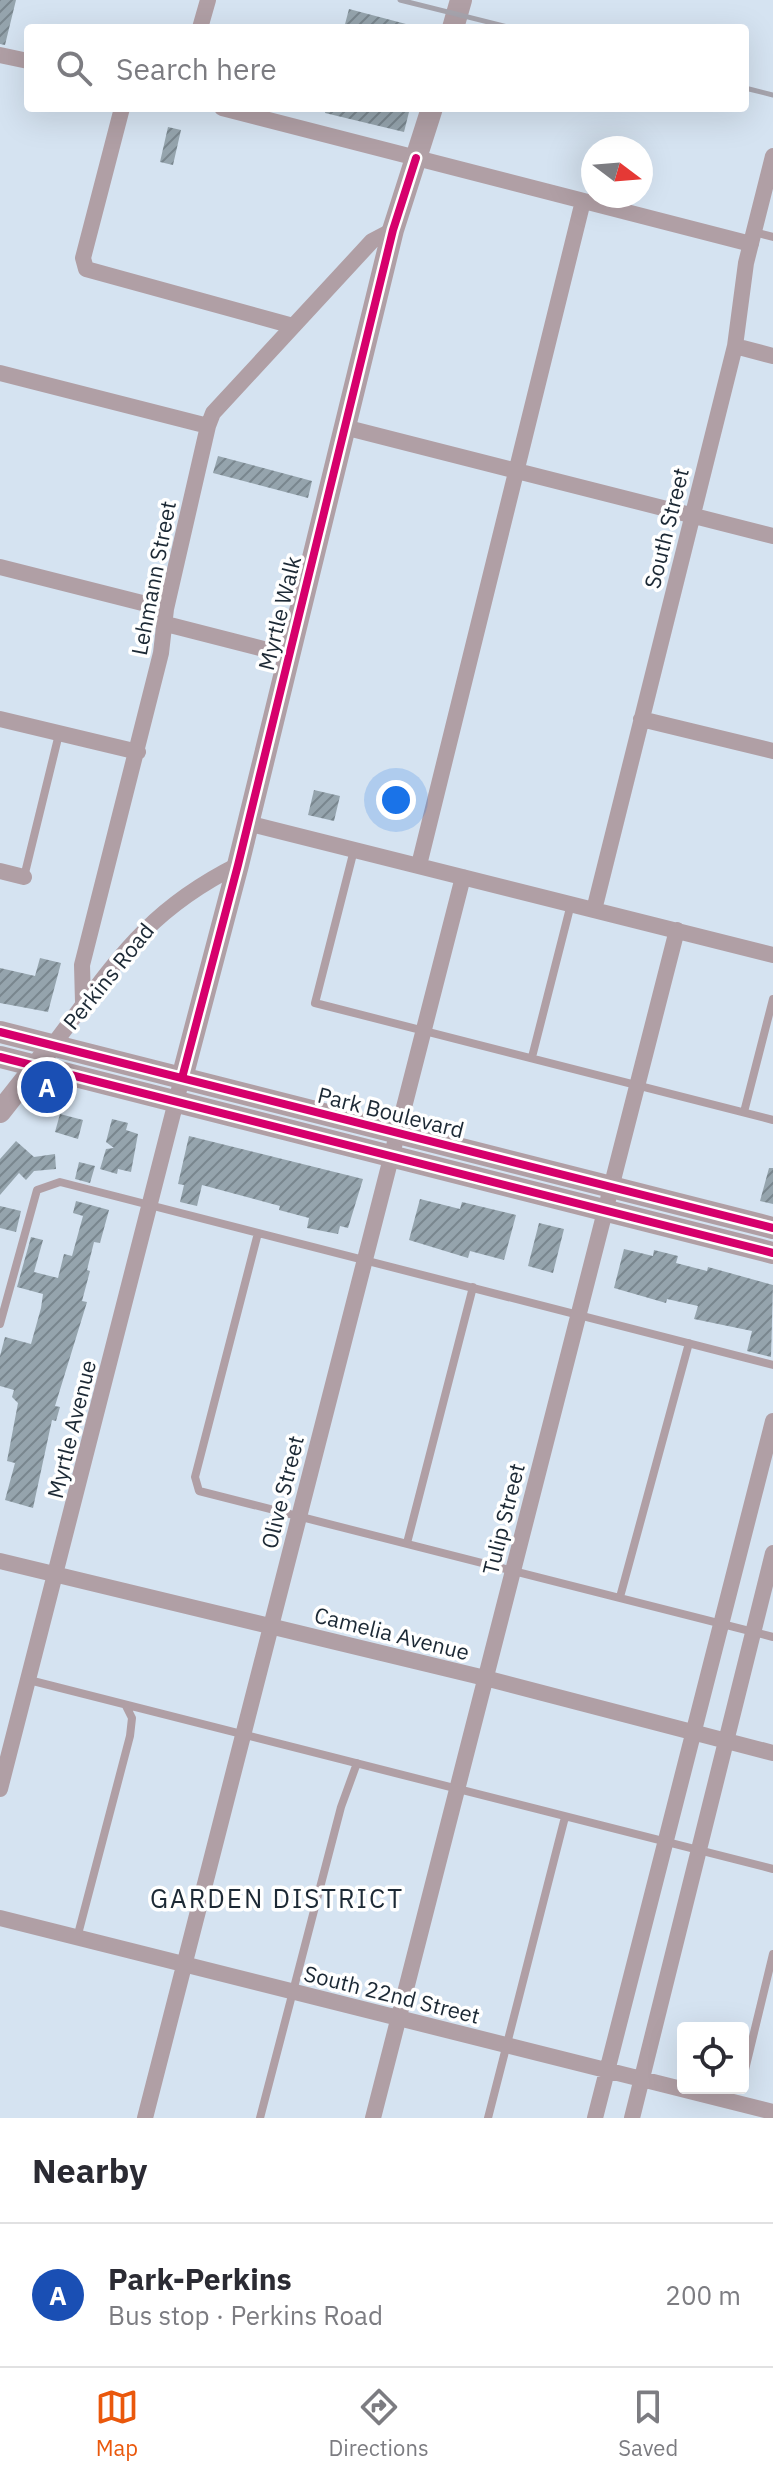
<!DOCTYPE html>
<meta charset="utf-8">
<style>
body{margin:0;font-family:"IBM Plex Sans",sans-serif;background:#f7f7f7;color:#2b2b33}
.controls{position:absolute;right:24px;bottom:24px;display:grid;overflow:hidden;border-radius:8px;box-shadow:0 8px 32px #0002}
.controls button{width:72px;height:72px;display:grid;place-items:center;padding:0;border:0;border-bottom:2px solid #e1e1e2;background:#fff;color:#2b2b33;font:40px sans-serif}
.compass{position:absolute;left:581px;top:136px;width:72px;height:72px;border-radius:50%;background:#fff;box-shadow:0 8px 32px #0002;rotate:106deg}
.you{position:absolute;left:396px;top:800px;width:28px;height:28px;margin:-20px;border:6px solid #fff;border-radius:50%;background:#1a73e8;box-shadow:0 0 0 12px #1a73e833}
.badge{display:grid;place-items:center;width:52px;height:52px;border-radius:50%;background:#ea580c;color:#fff;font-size:26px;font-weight:700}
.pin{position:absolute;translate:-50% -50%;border:4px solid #fff;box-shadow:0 2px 8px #0006}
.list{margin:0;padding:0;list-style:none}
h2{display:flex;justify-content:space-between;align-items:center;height:104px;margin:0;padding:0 32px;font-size:34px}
h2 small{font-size:26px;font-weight:400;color:#7c7c81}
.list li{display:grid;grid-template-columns:52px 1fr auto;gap:24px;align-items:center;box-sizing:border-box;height:144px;padding:0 32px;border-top:2px solid #e1e1e2}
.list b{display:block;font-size:30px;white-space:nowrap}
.list p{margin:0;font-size:26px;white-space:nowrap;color:#7c7c81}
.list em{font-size:26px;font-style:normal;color:#7c7c81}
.icon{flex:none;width:44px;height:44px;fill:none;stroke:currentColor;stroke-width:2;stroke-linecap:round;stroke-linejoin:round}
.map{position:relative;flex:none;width:773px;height:2118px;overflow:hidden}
.search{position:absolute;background:#fff;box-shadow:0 8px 32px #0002;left:24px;right:24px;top:24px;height:88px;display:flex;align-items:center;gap:20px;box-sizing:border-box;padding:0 28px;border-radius:8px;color:#7c7c81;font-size:30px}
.sheet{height:248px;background:#fff}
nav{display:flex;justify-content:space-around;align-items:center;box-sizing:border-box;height:112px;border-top:2px solid #e1e1e2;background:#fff;font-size:22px;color:#7c7c81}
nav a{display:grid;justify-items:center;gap:4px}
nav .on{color:#ea580c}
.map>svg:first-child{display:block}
</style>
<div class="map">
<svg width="773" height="2118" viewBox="0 0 773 2118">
<defs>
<pattern id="building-hatch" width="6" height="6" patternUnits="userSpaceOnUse" patternTransform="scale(2)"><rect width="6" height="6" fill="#95a4ad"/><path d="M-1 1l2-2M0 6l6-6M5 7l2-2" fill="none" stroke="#79868e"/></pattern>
</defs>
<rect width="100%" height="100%" fill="#d5e3f1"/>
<!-- building -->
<path fill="url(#building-hatch)" d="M0,0H16L5,45L0,44Z
M349,9L406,24L405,28H344Z
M326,108H410L404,132L325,113Z
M168,127L181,130L173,165L160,162Z
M218,456L312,481L308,498L213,473Z
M314,790L340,796L334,821L308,815Z
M40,958L61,963L48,1012L0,1003V968L35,976Z
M60,1114L83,1120L78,1139L55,1132Z
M112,1119L128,1123L126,1130L138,1134L131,1172L118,1169L117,1174L100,1169L106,1149L114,1148L106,1142Z
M189,1136L363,1179L348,1228L340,1226L338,1234L307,1228L309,1218L279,1210L280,1206L202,1185L197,1206L180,1202L184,1185L178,1184Z
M16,1141L34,1157L55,1154L56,1169L34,1171L26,1180L19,1173L0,1195V1159Z
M79,1162L95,1166L90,1183L75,1179Z
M769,1168H773V1204L760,1201Z
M420,1199L460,1209L462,1202L516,1215L504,1260L470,1251L468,1258L409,1240Z
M76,1201L109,1210L100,1243L94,1242L87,1270L90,1271L82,1301L87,1302L55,1406L60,1407L56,1421L52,1420L33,1508L5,1500L15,1463L7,1461L18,1403L12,1397L14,1390L0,1386V1356L5,1337L31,1344L41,1308L43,1294L17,1287L31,1237L43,1240L34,1272L58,1278L64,1254L72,1256L83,1216L73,1213Z
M0,1206L21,1211L16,1232L0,1228Z
M539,1223L564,1229L553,1273L528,1266Z
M624,1249L653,1256L654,1250L678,1256L676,1263L707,1271L708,1267L773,1285L771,1357L747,1351L752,1331L694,1319L698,1306L667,1299L666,1303L614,1288Z"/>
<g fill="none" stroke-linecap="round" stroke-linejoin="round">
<!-- service -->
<path stroke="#b09fa5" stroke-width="8" d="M754,232L773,237
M354,850L315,1003L773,1120
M24,877L59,734
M532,1057L571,904
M744,1112L773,999
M258,1233L195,1477L199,1491L773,1637
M0,1324L37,1190L60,1182L773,1365
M407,1543L473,1287
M620,1597L689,1343
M29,1680L773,1869
M77,1938L130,1736L132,1718L126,1706
M743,2078L773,1954
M260,2118L341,1807L357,1763
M488,2118L565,1817"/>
<!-- minor -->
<path stroke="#b09fa5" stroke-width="16" d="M200,28L208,0
M0,55L28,61
M122,108L83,258L86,269L293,326
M222,108L751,244
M735,346L773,356
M0,373L208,426
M344,427L773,536
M0,567L166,609
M166,624L287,655
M0,719L138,752
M641,719L773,751
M247,823L773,955
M419,865L583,201
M0,871L24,877
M594,910L735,346L746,263L773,156
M83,1002L82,965L161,653L166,609L208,426L213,413L372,241L393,230
M53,1045C114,965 144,912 238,865
M0,1561L485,1678L773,1753
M0,1789L182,1078
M0,1918L773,2112
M145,2118L463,877
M373,2118L677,930
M595,2118L773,1421
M632,2118L773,1553"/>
<!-- tertiary -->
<path stroke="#b09fa5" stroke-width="22" d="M453,28L461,0
M0,1032L773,1228
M0,1057L773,1253
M182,1078L238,865L393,230L432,108
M0,1112L45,1055"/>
<!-- rail -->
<path stroke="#a6a4ad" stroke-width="5" d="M400,0L512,28
M745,88L773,95"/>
<!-- cycleway casing -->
<g stroke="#fff" stroke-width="13">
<path id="cycleway" d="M0,1032L773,1228
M0,1057L773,1253
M182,1078L238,865L393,230L416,158"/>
</g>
<!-- cycleway -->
<use href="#cycleway" stroke="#d6006c" stroke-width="8"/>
</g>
<g text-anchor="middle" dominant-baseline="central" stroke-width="7" stroke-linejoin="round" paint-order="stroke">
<!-- street labels -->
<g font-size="22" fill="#1c2935" stroke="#fff">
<text transform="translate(666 528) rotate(-76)">South Street</text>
<text transform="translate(153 578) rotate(-79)">Lehmann Street</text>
<text transform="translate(279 613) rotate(-76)">Myrtle Walk</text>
<text transform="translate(108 976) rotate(-51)">Perkins Road</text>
<text transform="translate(391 1112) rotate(14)">Park Boulevard</text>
<text transform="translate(71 1429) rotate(-76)">Myrtle Avenue</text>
<text transform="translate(282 1492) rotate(-76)">Olive Street</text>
<text transform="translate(503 1519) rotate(-76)">Tulip Street</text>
<text transform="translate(392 1633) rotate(14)">Camelia Avenue</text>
<text transform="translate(392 1994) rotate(14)">South 22nd Street</text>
</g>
<!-- quarter labels -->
<g font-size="26" letter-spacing="2" fill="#1c2935" stroke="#fff">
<text x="277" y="1898">GARDEN DISTRICT</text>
</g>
</g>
</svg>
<div class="controls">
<button><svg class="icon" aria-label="locate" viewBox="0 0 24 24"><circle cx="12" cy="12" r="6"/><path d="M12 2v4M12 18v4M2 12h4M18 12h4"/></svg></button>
</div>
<svg class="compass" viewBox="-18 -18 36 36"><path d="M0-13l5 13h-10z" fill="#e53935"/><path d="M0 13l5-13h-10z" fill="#7c7c81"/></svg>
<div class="you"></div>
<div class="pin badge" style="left:47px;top:1087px;background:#1a4fb4">A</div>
<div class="search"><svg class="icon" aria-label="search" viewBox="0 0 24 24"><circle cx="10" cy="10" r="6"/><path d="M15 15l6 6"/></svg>Search here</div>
</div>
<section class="sheet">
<h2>Nearby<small></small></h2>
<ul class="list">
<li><span class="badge" style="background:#1a4fb4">A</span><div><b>Park-Perkins</b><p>Bus stop · Perkins Road</p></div><em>200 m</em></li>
</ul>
</section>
<nav>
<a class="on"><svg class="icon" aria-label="map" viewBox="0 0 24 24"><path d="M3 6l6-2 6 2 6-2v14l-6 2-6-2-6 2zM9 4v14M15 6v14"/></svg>Map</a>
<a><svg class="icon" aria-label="directions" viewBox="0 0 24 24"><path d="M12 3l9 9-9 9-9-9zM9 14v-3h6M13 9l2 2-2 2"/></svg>Directions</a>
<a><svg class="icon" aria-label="saved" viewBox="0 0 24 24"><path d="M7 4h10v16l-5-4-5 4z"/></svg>Saved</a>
</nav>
